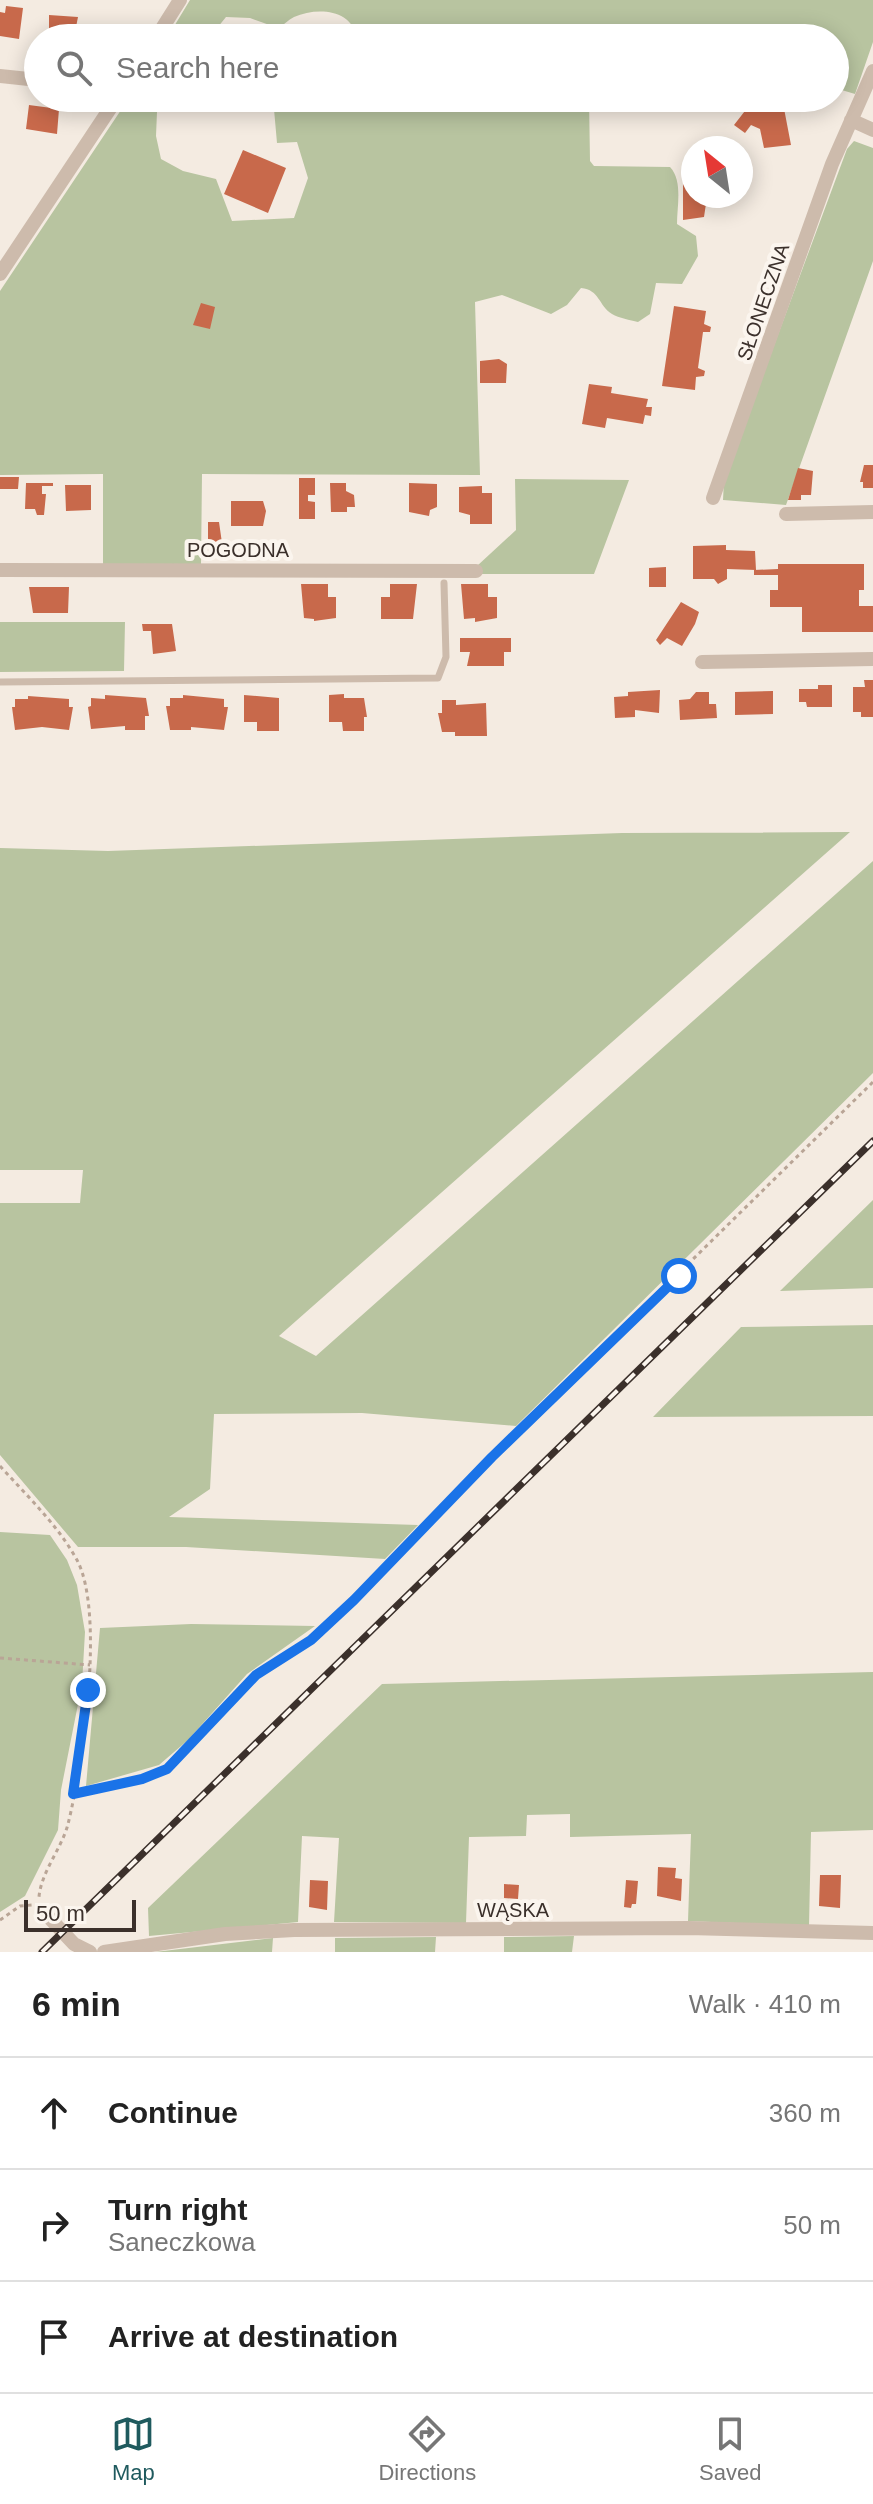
<!DOCTYPE html>
<meta charset="utf-8">
<style>
body{margin:0;font-family:Helvetica,sans-serif;background:#f2f2f2;color:#222}
.compass{position:absolute;left:681px;top:136px;width:72px;height:72px;border-radius:50%;background:#fff;box-shadow:0 4px 20px #0003;rotate:330deg}
.scale{position:absolute;left:24px;bottom:20px;width:112px;box-sizing:border-box;padding-left:8px;border:4px solid #3b302b;border-top:0;font-size:22px;line-height:28px;white-space:nowrap;color:#3b302b;-webkit-text-stroke:6px #fbf5ee;paint-order:stroke}
.stop{position:absolute;width:24px;height:24px;margin:-18px;border:6px solid #1a73e8;border-radius:50%;background:#fff}
.stop.end{background:#1a73e8;border-color:#fff;box-shadow:0 2px 8px #0008}
.list{margin:0;padding:0;list-style:none}
h2{display:flex;justify-content:space-between;align-items:center;height:104px;margin:0;padding:0 32px;font-size:34px}
h2 small{font-size:26px;font-weight:400;color:#767676}
.list li{display:grid;grid-template-columns:52px 1fr auto;gap:24px;align-items:center;box-sizing:border-box;height:112px;padding:0 32px;border-top:2px solid #e0e0e0}
.list b{display:block;font-size:30px;white-space:nowrap}
.list p{margin:0;font-size:26px;white-space:nowrap;color:#767676}
.list em{font-size:26px;font-style:normal;color:#767676}
.icon{flex:none;width:44px;height:44px;fill:none;stroke:currentColor;stroke-width:2;stroke-linecap:round;stroke-linejoin:round}
.map{position:relative;flex:none;width:873px;height:1952px;overflow:hidden}
.search{position:absolute;background:#fff;box-shadow:0 4px 20px #0003;left:24px;right:24px;top:24px;height:88px;display:flex;align-items:center;gap:20px;box-sizing:border-box;padding:0 28px;border-radius:44px;color:#767676;font-size:30px}
.sheet{height:440px;background:#fff}
nav{display:flex;justify-content:space-around;align-items:center;box-sizing:border-box;height:112px;border-top:2px solid #e0e0e0;background:#fff;font-size:22px;color:#767676}
nav a{display:grid;justify-items:center;gap:4px}
nav .on{color:#1f5a5e}
.map>svg:first-child{display:block}
</style>
<div class="map">
<svg width="873" height="1952" viewBox="0 0 873 1952">
<rect width="100%" height="100%" fill="#f4ebe1"/>
<!-- green -->
<path fill="#b8c4a0" d="M190,0H873V42L855,94L835,88V38H357C352,9 317,7 294,17C288,20 284,25 278,28L250,18L226,17L209,38H167Z
M129,98H144L157,112L156,136L161,159L183,171L216,179L232,221L294,218L308,178L297,142L277,143L273,98H589L590,161L594,166L670,167C683,181 677,206 677,224L696,236L698,256L682,284L656,283L650,314L638,322C630,320 619,318 612,314C598,305 600,290 581,288L567,305L551,314L502,295L475,302L480,475L202,474L201,566L103,565V474L0,475V291Z
M854,141L873,148V261L786,505L723,500L724,480L847,149Z
M515,479L629,480L594,574H481L477,566L516,530Z
M0,622H125L124,671L0,672Z
M850,832L279,1336L316,1356L873,861V1073L516,1426L362,1413L214,1414L210,1489L169,1517L418,1525L385,1559L186,1547H78L0,1455V1203H80L83,1170H0V848L108,851L622,833Z
M873,1200V1288L780,1291Z
M873,1325V1416L653,1417L741,1327Z
M0,1532L50,1535L67,1560L77,1585L85,1632L82,1684L61,1790L58,1830L25,1896L0,1912Z
M191,1624L315,1626L247,1674L188,1740L159,1765L86,1786L100,1628Z
M873,1672V1830L811,1832L809,1926L688,1921L691,1834L570,1837V1814L527,1815L526,1836L469,1837L466,1923L334,1922L339,1838L302,1836L298,1922L149,1936L148,1908L382,1684Z
M574,1936L572,1952H504V1937Z
M436,1937L435,1952H335V1938Z
M273,1938L272,1952H155Z"/>
<!-- building -->
<path fill="#c8694b" d="M6,6L23,8L19,39L0,36V12L5,13Z
M49,15L78,17L76,27L70,26L68,38H49Z
M755,98H782L791,145L764,148L760,129L751,125L745,133L734,125Z
M29,105L59,109L57,134L26,129Z
M243,150L286,168L268,213L224,194Z
M683,181H692L693,196L707,197L704,217L683,220Z
M201,303L215,307L210,329L193,325Z
M674,306L706,311L704,324L711,327L710,332H703L698,368L705,371L704,376L696,377L695,390L662,386Z
M499,359L507,364L506,383H480V361Z
M589,384L612,387L611,393L648,399L646,407H652L651,416L645,415L643,424L607,418L605,428L582,424Z
M864,465H873V488H863V482H860Z
M798,468L813,471L811,495H801V500H788Z
M0,477H19L18,489H0Z
M299,478H315V495H308V501L315,502V519H299Z
M26,483H53V486H42V494H46L44,515H37L35,509H25Z
M330,483H346V491L354,495L355,507H347V512H331Z
M409,483L437,484V507L430,510L429,516L409,512Z
M65,485H91V510L66,511Z
M482,486V493H492V524H470V515L459,512V487Z
M231,501H263L266,511L263,526H231Z
M208,522H219L222,543H208Z
M726,545V550L755,551L756,570L727,569V579L718,584L714,579H693V546Z
M778,564H864V590H859V606H873V632H802V607H770V590H778V575H754V570L778,569Z
M666,567V587H649V568Z
M301,584H328V597H336V618L314,621V619L304,618Z
M390,584H417L413,619H381V597H390Z
M461,584H488V597H497V618L475,622V618L464,619Z
M29,587H69L68,613H33Z
M681,602L699,612L695,624L682,646L667,638L660,645L656,640Z
M142,624H172L176,651L153,654L151,631H143Z
M460,638H511V652H504V666H467L470,652H460Z
M864,680H873V717H861V712H853V687H865Z
M818,685H832V707H807L806,702H799V689H818Z
M660,690L659,713L635,710V717L615,718L614,697L628,696V692Z
M773,691V714L735,715V692Z
M696,692H709V704H716L717,718L680,720L679,700L690,699Z
M344,694V698H364L367,717H364V731H343L342,722H329V695Z
M105,695L146,698L149,716H145V730H125V726L91,729L88,707L91,706V698L105,699Z
M183,695L224,699V707H228L224,730L191,727V730H170L166,706H170V698H183Z
M244,695L279,698V731H257V722H244Z
M28,696L69,699V707H73L69,730L42,727L15,730L12,707H15V699H28Z
M442,700H456V705L486,703L487,736H455V732H442L438,713H442Z
M658,1867L676,1868L675,1878L682,1879L681,1901L657,1896Z
M820,1875H841L840,1908L819,1906Z
M310,1880L328,1881L327,1910L309,1907Z
M626,1880L638,1881L636,1904H632L631,1908L624,1907Z
M504,1884L519,1885L518,1899L504,1898Z"/>
<g fill="none" stroke-linecap="round" stroke-linejoin="round">
<!-- path -->
<path stroke="#b9a596" stroke-width="3" stroke-dasharray="4 4" stroke-linecap="butt" d="M0,1466C28,1497 57,1524 77,1560C105,1613 83,1764 68,1824C62,1848 41,1872 39,1897
M0,1658L90,1665
M73,1794L142,1779L167,1769L256,1675L311,1640L354,1600L492,1457L873,1082
M0,1920L20,1906L32,1905"/>
<!-- service -->
<path stroke="#cdbbac" stroke-width="7" d="M0,682L438,678L446,657L444,583"/>
<!-- minor -->
<path stroke="#cdbbac" stroke-width="14" d="M156,38L180,0
M0,76L38,80
M851,120L873,130
M0,274L117,98
M713,498L832,164L873,71
M786,514L873,512
M0,570L476,571
M702,662L873,659
M43,1911L74,1944L90,1952
M104,1952L225,1934L294,1930L689,1928L873,1933"/>
<!-- rail casing -->
<g stroke="#3b302b" stroke-width="7">
<path id="rail" d="M42,1952L873,1141"/>
</g>
<!-- rail -->
<use href="#rail" stroke="#fbf5ee" stroke-width="4" stroke-dasharray="12" stroke-linecap="butt"/>
</g>
<g fill="none" stroke-linecap="round" stroke-linejoin="round">
<!-- route -->
<path stroke="#1a73e8" stroke-width="10" d="M88,1690L73,1794L142,1779L167,1769L256,1675L311,1640L354,1600L492,1457L679,1276"/>
</g>
<g text-anchor="middle" dominant-baseline="central" stroke-width="8" stroke-linejoin="round" paint-order="stroke">
<!-- street labels -->
<g font-size="20" fill="#3b302b" stroke="#fbf5ee">
<text transform="translate(763 302) rotate(-71)">SŁONECZNA</text>
<text x="238" y="550">POGODNA</text>
<text x="513" y="1910">WĄSKA</text>
</g>
</g>
</svg>
<svg class="compass" viewBox="-18 -18 36 36"><path d="M0-13l5 13h-10z" fill="#e53935"/><path d="M0 13l5-13h-10z" fill="#767676"/></svg>
<div class="scale">50 m</div>
<div class="stop" style="left:679px;top:1276px"></div>
<div class="stop end" style="left:88px;top:1690px"></div>
<div class="search"><svg class="icon" aria-label="search" viewBox="0 0 24 24"><circle cx="10" cy="10" r="6"/><path d="M15 15l6 6"/></svg>Search here</div>
</div>
<section class="sheet">
<h2>6 min<small>Walk · 410 m</small></h2>
<ul class="list">
<li><svg class="icon" aria-label="ahead" viewBox="0 0 24 24"><path d="M12 20V5M6 11l6-6 6 6"/></svg><div><b>Continue</b></div><em>360 m</em></li>
<li><svg class="icon" aria-label="right" viewBox="0 0 24 24"><path d="M7 20v-9h11M14 6l5 5-5 5"/></svg><div><b>Turn right</b><p>Saneczkowa</p></div><em>50 m</em></li>
<li><svg class="icon" aria-label="arrive" viewBox="0 0 24 24"><path d="M6 21V4h12l-3 4 3 4H6"/></svg><div><b>Arrive at destination</b></div></li>
</ul>
</section>
<nav>
<a class="on"><svg class="icon" aria-label="map" viewBox="0 0 24 24"><path d="M3 6l6-2 6 2 6-2v14l-6 2-6-2-6 2zM9 4v14M15 6v14"/></svg>Map</a>
<a><svg class="icon" aria-label="directions" viewBox="0 0 24 24"><path d="M12 3l9 9-9 9-9-9zM9 14v-3h6M13 9l2 2-2 2"/></svg>Directions</a>
<a><svg class="icon" aria-label="saved" viewBox="0 0 24 24"><path d="M7 4h10v16l-5-4-5 4z"/></svg>Saved</a>
</nav>
